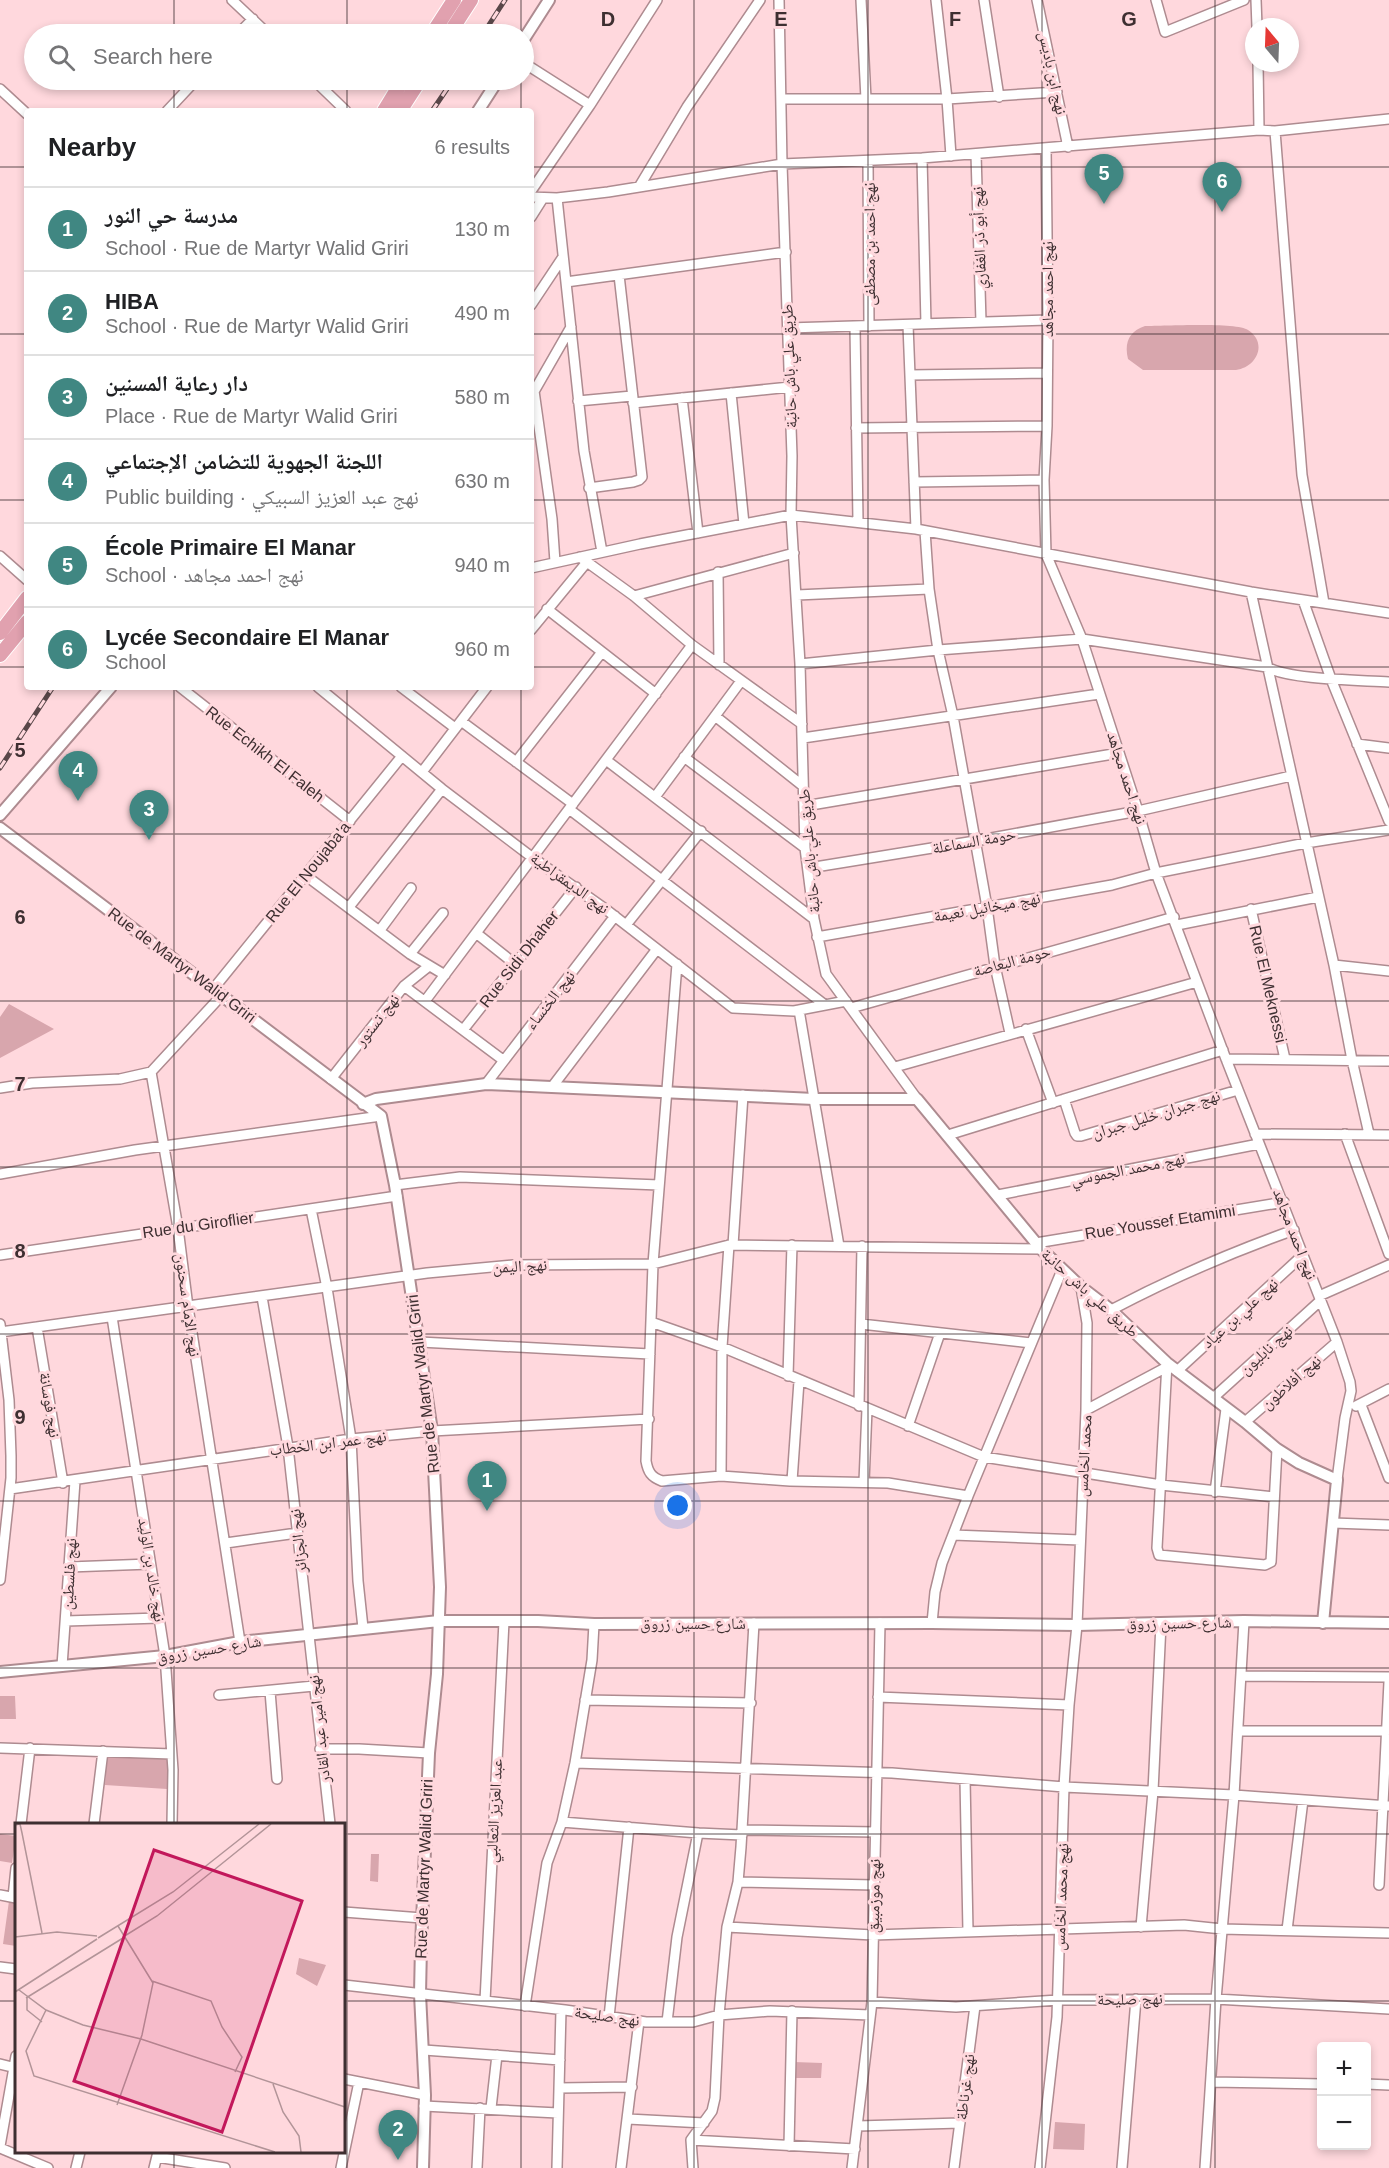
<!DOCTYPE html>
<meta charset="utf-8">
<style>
body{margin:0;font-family:Helvetica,"Noto Naskh Arabic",sans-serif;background:#f2f2f2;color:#202124}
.controls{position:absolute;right:18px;bottom:18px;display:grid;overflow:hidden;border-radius:6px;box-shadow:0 3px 9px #0003}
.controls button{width:54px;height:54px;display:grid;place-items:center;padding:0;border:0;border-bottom:2px solid #e0e0e0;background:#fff;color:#202124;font:30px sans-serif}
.compass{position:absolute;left:1245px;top:18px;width:54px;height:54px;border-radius:50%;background:#fff;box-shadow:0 3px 9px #0003;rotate:341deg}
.you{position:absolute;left:678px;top:1506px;width:21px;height:21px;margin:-15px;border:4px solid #fff;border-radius:50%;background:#1a73e8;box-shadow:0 0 0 9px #1a73e833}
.badge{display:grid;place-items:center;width:39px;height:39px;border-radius:50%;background:#408782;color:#fff;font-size:20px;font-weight:700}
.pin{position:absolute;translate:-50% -50px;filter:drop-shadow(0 2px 3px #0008)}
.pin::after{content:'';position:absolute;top:32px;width:21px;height:18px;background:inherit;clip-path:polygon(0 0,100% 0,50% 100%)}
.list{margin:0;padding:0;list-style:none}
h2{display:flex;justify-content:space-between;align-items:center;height:78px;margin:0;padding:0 24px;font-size:26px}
h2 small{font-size:20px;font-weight:400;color:#757577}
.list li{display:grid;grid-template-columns:39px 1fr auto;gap:18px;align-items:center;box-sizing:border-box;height:84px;padding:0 24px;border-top:2px solid #e0e0e0}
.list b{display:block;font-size:22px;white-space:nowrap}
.list p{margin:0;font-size:20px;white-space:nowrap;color:#757577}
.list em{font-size:20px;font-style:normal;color:#757577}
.icon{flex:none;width:33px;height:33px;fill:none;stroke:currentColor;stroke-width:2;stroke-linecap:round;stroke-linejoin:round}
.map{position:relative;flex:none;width:1389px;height:2168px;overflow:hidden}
.search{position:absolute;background:#fff;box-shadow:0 3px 9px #0003;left:24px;top:24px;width:510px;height:66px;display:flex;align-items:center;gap:15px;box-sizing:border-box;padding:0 21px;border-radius:33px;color:#757577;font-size:22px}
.panel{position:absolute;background:#fff;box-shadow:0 3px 9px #0003;left:24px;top:108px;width:510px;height:582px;border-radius:6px}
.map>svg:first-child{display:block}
</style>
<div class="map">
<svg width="1389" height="2168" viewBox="0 0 1389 2168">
<rect width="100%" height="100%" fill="#ffd8dd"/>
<!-- green -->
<path fill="#d8a6ad" d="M1145,326C1164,326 1237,322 1248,330C1268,343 1257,367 1236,370H1143L1128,359C1124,343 1129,331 1145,326Z
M9,1004L54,1029L0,1058V1017Z
M0,1696H15L16,1719H0Z
M107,1755L169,1758L167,1789L105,1785Z
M0,1834L16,1836L12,1863L0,1861Z
M371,1854H379L378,1882L370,1881Z
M9,1901L16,1902V1946L3,1944Z
M794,2062L822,2063L821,2078H792Z
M1055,2122L1085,2124L1084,2150L1053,2149Z"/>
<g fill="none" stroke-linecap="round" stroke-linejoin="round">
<!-- minor casing -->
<g stroke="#ae8b90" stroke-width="12">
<path id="minor" d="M232,0L268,34
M779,0L782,164L792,456L791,515L800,664L805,848L814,919L826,974L917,1099
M861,0L866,99
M936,0L947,99L951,156
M984,0L999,97
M1037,0L1068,147
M1156,0L1165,32L1244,0
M1256,0L1257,27
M238,34L253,19
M524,63L590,105
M1258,63L1259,130
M314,80L346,111
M0,89L27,114
M781,99H947L1057,92
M167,111L196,80
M1275,131L1302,475L1324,603
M1046,148L1048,320L1047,426L1044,480L1046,554L1082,639L1138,811L1156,873L1226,1059L1337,1342L1350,1382L1351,1391L1345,1418L1337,1480
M976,154L981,322
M922,158L926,324
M868,161L869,326
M639,187L687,107L760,0
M531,191L590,105L657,0
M531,197L557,198L608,192L782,164L922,158L1259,130L1275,131L1389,119
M557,198L584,451L602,552
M531,217L543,198
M566,282L786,252
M531,305L563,257
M908,325L916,529
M855,327L858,521
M788,328L1048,320
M910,375L1046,373
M534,391L552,519L555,562
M731,393L744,524
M532,395L571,327
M682,398L698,533
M578,401L632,396
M633,403L790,387
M856,428L1047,426
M914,482L1044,480
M589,488L633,482L639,480L642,477L619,275
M925,531L929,589L938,650L953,716L987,907L995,966L1010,1033
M0,556L27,580
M580,557L634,596L692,645L802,724
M531,568L640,544L791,515L916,529L1251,592L1389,613
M718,572L719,665
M1251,592L1334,965L1352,1060L1369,1134
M797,595L929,589
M634,596L794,553
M1303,600L1331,679L1389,821
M547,609L656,694
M531,630L587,562
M800,664L938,650L1082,639L1267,667C1289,680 1360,680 1389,682
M180,687L350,821
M318,687L442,789L533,858L608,911L733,1008L794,1011L846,1001
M401,687L455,728
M715,716L803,786
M461,721L573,804
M803,738L1099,694
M1357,744L1389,748
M684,757L805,848
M606,760L814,919
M516,762L602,652
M422,772L487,687
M655,797L741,681
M805,806L1119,753
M569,809L825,1005
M809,868L975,841L1138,811L1291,776
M305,875L410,954L445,975
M349,907L442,789
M1251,909L1285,1059
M626,925L701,831
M1177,925L1318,897
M380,930L411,888
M476,933L515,964
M817,937L1112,885L1156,873L1306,843L1389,830
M410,954L443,913
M677,964L653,1264L646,1461C648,1472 651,1477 662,1481L721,1476L790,1481L888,1483L968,1496
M1334,965L1389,971
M404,986L503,1060
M214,988L402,756
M222,995L151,1072L178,1228L188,1307L240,1642
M425,1001L692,645
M851,1008L1174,917
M799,1010L839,1246
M1026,1029L1053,1103
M463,1030L576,887
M1226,1059L1389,1061
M895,1067L1197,982
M331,1079L404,986L429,966
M486,1084L615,916
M552,1087L657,949
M0,1088L32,1083L120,1079L151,1072
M1064,1099L1075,1133L1077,1136H1081L1238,1090
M1255,1134L1389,1135
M1345,1134L1389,1254
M948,1135L1223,1050
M0,1174L135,1150L381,1116
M395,1185L460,1177L659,1185
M998,1195L1259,1144
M311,1209L327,1288L351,1439L358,1581L363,1628
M1036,1243L1284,1202
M733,1245L743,1095
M0,1255L397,1196
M1319,1296L1389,1265
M262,1297L288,1447L330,1824
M1111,1310C1170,1279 1232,1252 1294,1230
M112,1317L165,1656L173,1770L172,1824
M651,1322L722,1347L984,1457L1161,1485L1274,1497
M0,1324L9,1400L11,1456V1478L0,1580
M861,1324L1031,1343
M37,1327L63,1483
M0,1332L427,1273L513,1265L653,1264L729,1245L1041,1249
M420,1342L650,1354
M1167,1363L1157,1548L1159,1555L1265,1565L1271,1562L1277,1449
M1177,1371L1303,1255
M788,1376L792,1245
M1213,1398L1320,1301
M1361,1405L1389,1478
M859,1406L862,1246
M1356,1406L1389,1389
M1086,1410L1165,1368
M1245,1422L1337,1342
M908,1426L940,1333
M721,1476L722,1347L729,1245
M792,1481L799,1381
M864,1482L867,1409
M10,1489L351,1439L432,1431L649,1419
M1215,1492L1226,1409
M1333,1523L1389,1525
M953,1535L1080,1540
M226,1543L297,1533
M69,1567L150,1564
M66,1621L159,1618
M932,1623L935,1592L942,1563L968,1496L1062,1270
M594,1624L592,1660L575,1763L562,1822L698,1833L742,1835
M62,1666L75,1481
M1241,1676L1389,1677
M270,1691L277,1779
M219,1695L314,1686
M878,1697L1069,1705
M585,1700L751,1703
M1238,1731H1386
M0,1748L172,1754
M320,1749H359L429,1753
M575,1763L892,1773L1064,1787L1234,1795L1389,1806
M965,1779L968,1932
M21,1824L30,1748
M94,1824L103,1751
M742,1830L876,1832
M738,1882L874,1885
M1379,1885L1389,1682
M0,1895L16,1898
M13,1897L16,1868
M344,1912L422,1918
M727,1927L873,1935L1184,1925L1222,1929L1389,1933
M1141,1927L1153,1791L1161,1624
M1287,1930L1303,1800
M0,1967L16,1969
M344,1985L565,2010L646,2022H693L719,2015L770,2011L870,2015
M485,2001L504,1621
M872,2002L956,2007L1058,2000L1216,1999L1389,2009
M525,2006L547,1863L562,1822
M609,2017L629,1827
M667,2022L677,1937L698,1833
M424,2050L560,2060
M0,2064L16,2068
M344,2079L425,2095
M1211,2082L1322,2084
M1366,2084L1389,2085
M559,2088L632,2087
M424,2106L558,2113
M491,2108L497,2055
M628,2119L704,2123
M858,2126L960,2123
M691,2140L855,2149
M0,2146L16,2056
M789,2146L792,2011
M0,2148L48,2168
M157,2157L225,2168
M76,2168L80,2152
M154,2168L158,2152
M341,2168L359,2082
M477,2168L480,2108
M557,2168L561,2010
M621,2168L639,2021
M693,2168L691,2140L712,2111L715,2098L719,2015L727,1927L738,1882L741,1847L754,1623
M852,2168L872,2002L880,1623
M954,2168L975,2006
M1040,2168L1057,2017L1064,1787L1069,1705L1077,1625L1086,1410L1087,1323L1081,1287
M1122,2168L1136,1999
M1205,2168L1216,1999L1234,1795L1244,1621"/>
</g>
<!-- tertiary casing -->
<g stroke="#ae8b90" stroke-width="14">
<path id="tertiary" d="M524,39L549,0
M478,111L498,80
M0,815L111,687
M0,828L381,1116L395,1185L432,1431L440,1587L437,1674L429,1753L421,1946L420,1994L425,2095L423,2168
M363,1104L376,1099L486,1084L814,1099H917L1041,1249L1081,1287L1111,1310L1167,1363L1245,1422L1277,1449L1299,1463L1337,1480L1323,1623
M0,1672L165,1656L240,1642L439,1621H538L594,1624L932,1623L1077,1625L1244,1621L1389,1623"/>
</g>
<!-- primary casing -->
<g stroke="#fff" stroke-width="16">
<path id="primary" d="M432,34L454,0
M449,34L471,0
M384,111L403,80
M400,111L420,80
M0,633L27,598
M0,655L27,622"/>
</g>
<!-- minor -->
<use href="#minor" stroke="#fff" stroke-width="9"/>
<!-- tertiary -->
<use href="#tertiary" stroke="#fff" stroke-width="10"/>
<!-- primary -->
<use href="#primary" stroke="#e1a1af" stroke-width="14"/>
<!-- rail casing -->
<g stroke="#594749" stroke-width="5">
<path id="rail" d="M483,34L505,0
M432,111L453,80
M0,768L53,687"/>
</g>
<!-- rail -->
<use href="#rail" stroke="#ffd8dd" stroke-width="3" stroke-dasharray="9" stroke-linecap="butt"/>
</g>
<!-- grid -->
<path fill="none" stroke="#3e2f31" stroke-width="1.5" stroke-opacity="0.55" d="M174,0V34M347,0V34M521,0V34M694,0V2168M868,0V2168M1042,0V2168M1215,0V2168M174,80V111M347,80V111M521,80V111M0,167H27M531,167H1389M0,334H27M531,334H1389M0,500H27M531,500H1389M0,667H27M531,667H1389M174,687V1824M347,687V2168M521,687V2168M0,834H1389M0,1001H1389M0,1167H1389M0,1334H1389M0,1501H1389M0,1668H1389M0,1834H16M344,1834H1389M0,2001H16M344,2001H1389M174,2152V2168"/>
<g text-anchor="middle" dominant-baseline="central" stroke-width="6" stroke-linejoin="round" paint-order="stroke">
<!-- street labels -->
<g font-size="16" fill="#3e2f31" stroke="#ffd8dd">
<text transform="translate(1053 73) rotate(78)">نهج ابن باديس</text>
<text transform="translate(979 238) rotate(-92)">نهج أبو ذر الغفاري</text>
<text transform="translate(869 244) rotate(-90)">نهج احمد بن مصطفى</text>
<text transform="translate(1047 289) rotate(-90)">نهج احمد مجاهد</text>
<text transform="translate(789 366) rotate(-92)">طريق علي باش حانبة</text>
<text transform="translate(265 754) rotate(38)">Rue Echikh El Faleh</text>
<text transform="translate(1127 778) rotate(72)">نهج احمد مجاهد</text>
<text transform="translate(974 841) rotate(-10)">حومة السماعلة</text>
<text transform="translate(809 851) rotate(-95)">طريق علي باش حانبة</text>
<text transform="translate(308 872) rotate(-51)">Rue El Noujaba'a</text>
<text transform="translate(570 883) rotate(36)">نهج الديمقراطية</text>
<text transform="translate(987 907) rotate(-10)">نهج ميخائيل نعيمة</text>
<text transform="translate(519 959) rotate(-52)">Rue Sidi Dhaher</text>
<text transform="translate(1012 961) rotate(-15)">حومة البعاصة</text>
<text transform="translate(182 965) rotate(37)">Rue de Martyr Walid Griri</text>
<text transform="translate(1268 984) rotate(77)">Rue El Meknessi</text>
<text transform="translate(550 1000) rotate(-52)">نهج الخنساء</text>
<text transform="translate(377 1020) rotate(-52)">نهج تستور</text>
<text transform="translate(1156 1114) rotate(-17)">نهج جبران خليل جبران</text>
<text transform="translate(1128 1169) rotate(-11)">نهج محمد الجموسي</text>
<text transform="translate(1160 1222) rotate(-9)">Rue Youssef Etamimi</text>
<text transform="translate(198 1225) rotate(-8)">Rue du Giroflier</text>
<text transform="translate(1295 1234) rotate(69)">نهج احمد مجاهد</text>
<text transform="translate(520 1266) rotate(-3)">نهج اليمن</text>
<text transform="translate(1090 1293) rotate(42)">طريق علي باش حانبة</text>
<text transform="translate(188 1305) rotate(82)">نهج الإمام سحنون</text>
<text transform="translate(1240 1313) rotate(-42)">نهج علي بن عياد</text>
<text transform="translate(1266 1350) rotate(-42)">نهج نابليون</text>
<text transform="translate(1291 1382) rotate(-41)">نهج أفلاطون</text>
<text transform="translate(423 1384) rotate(-97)">Rue de Martyr Walid Griri</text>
<text transform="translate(50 1405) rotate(81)">نهج فوسانة</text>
<text transform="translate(328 1443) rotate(-7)">نهج عمر ابن الخطاب</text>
<text transform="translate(1084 1456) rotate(-87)">محمد الخامس</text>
<text transform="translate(298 1541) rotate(-96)">نهج الجزائر</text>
<text transform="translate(152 1570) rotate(81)">نهج خالد بن الوليد</text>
<text transform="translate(69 1574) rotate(-87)">نهج فلسطين</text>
<text x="693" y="1623">شارع حسين زروق</text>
<text transform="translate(1179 1623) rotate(-1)">شارع حسين زروق</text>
<text transform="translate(209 1649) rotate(-9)">شارع حسين زروق</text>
<text transform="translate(319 1729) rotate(-96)">نهج امير عبد القادر</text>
<text transform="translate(494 1811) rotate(-87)">عبد العزيز الثعالبي</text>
<text transform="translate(424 1869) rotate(-88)">Rue de Martyr Walid Griri</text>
<text transform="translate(874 1896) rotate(-89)">نهج موزمبيق</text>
<text transform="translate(1061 1897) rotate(-88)">نهج محمد الخامس</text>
<text transform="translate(1130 1999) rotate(-1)">نهج صليحة</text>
<text transform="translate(607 2016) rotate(8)">نهج صليحة</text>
<text transform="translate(965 2087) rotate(-83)">نهج غرناطة</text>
</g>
</g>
<!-- overview -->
<g transform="translate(15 1823)">
<rect width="330" height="330" fill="#ffd8dd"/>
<path d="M284,135L311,142L302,163L281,151Z" fill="#d8a6ad"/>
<path fill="none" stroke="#b29498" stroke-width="1.5" d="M0,2L5,1L7,10L27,110M0,114L42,109L82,113M108,114L142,93L256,1M83,115L158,69L244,1M137,158L196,178L207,204L227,234L220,249M4,167L31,187L68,202L126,216L330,284M0,169L82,116M11,175L108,115M12,175V187L27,199M31,187L11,228L19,253L260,329M258,261L268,289L284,313L286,329M102,282L127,212L138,160L103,103"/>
<path fill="#c2185b" fill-opacity="0.15" stroke="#c2185b" stroke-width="3" d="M139,27L287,78L207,309L59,258Z"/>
<rect width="330" height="330" fill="none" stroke="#3e2f31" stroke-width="3"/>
</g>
<g font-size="20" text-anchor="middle" font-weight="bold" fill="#3e2f31" stroke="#ffd8dd" stroke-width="6" stroke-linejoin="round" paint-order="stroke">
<text x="608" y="26">D</text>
<text x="781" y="26">E</text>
<text x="955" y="26">F</text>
<text x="1129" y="26">G</text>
<text x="20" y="757">5</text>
<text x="20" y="924">6</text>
<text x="20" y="1091">7</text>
<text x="20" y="1258">8</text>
<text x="20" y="1424">9</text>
</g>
</svg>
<div class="controls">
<button>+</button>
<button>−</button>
</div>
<svg class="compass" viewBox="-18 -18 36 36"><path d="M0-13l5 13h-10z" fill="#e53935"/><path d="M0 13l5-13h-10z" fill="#757577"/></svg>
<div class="you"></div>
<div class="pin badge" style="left:487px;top:1511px">1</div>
<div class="pin badge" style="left:398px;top:2160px">2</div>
<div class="pin badge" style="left:149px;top:840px">3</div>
<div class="pin badge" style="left:78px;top:801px">4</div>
<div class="pin badge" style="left:1104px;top:204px">5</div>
<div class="pin badge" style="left:1222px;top:212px">6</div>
<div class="search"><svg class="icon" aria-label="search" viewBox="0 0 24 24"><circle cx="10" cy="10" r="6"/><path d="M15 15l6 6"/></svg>Search here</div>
<section class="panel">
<h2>Nearby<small>6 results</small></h2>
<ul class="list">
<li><span class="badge">1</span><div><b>مدرسة حي النور</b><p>School · Rue de Martyr Walid Griri</p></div><em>130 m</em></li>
<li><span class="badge">2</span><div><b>HIBA</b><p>School · Rue de Martyr Walid Griri</p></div><em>490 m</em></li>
<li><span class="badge">3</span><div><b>دار رعاية المسنين</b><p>Place · Rue de Martyr Walid Griri</p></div><em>580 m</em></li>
<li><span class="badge">4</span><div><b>اللجنة الجهوية للتضامن الإجتماعي</b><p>Public building · نهج عبد العزيز السبيكي</p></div><em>630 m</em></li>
<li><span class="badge">5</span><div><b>École Primaire El Manar</b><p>School · نهج احمد مجاهد</p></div><em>940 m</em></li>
<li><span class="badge">6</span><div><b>Lycée Secondaire El Manar</b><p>School</p></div><em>960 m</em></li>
</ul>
</section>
</div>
